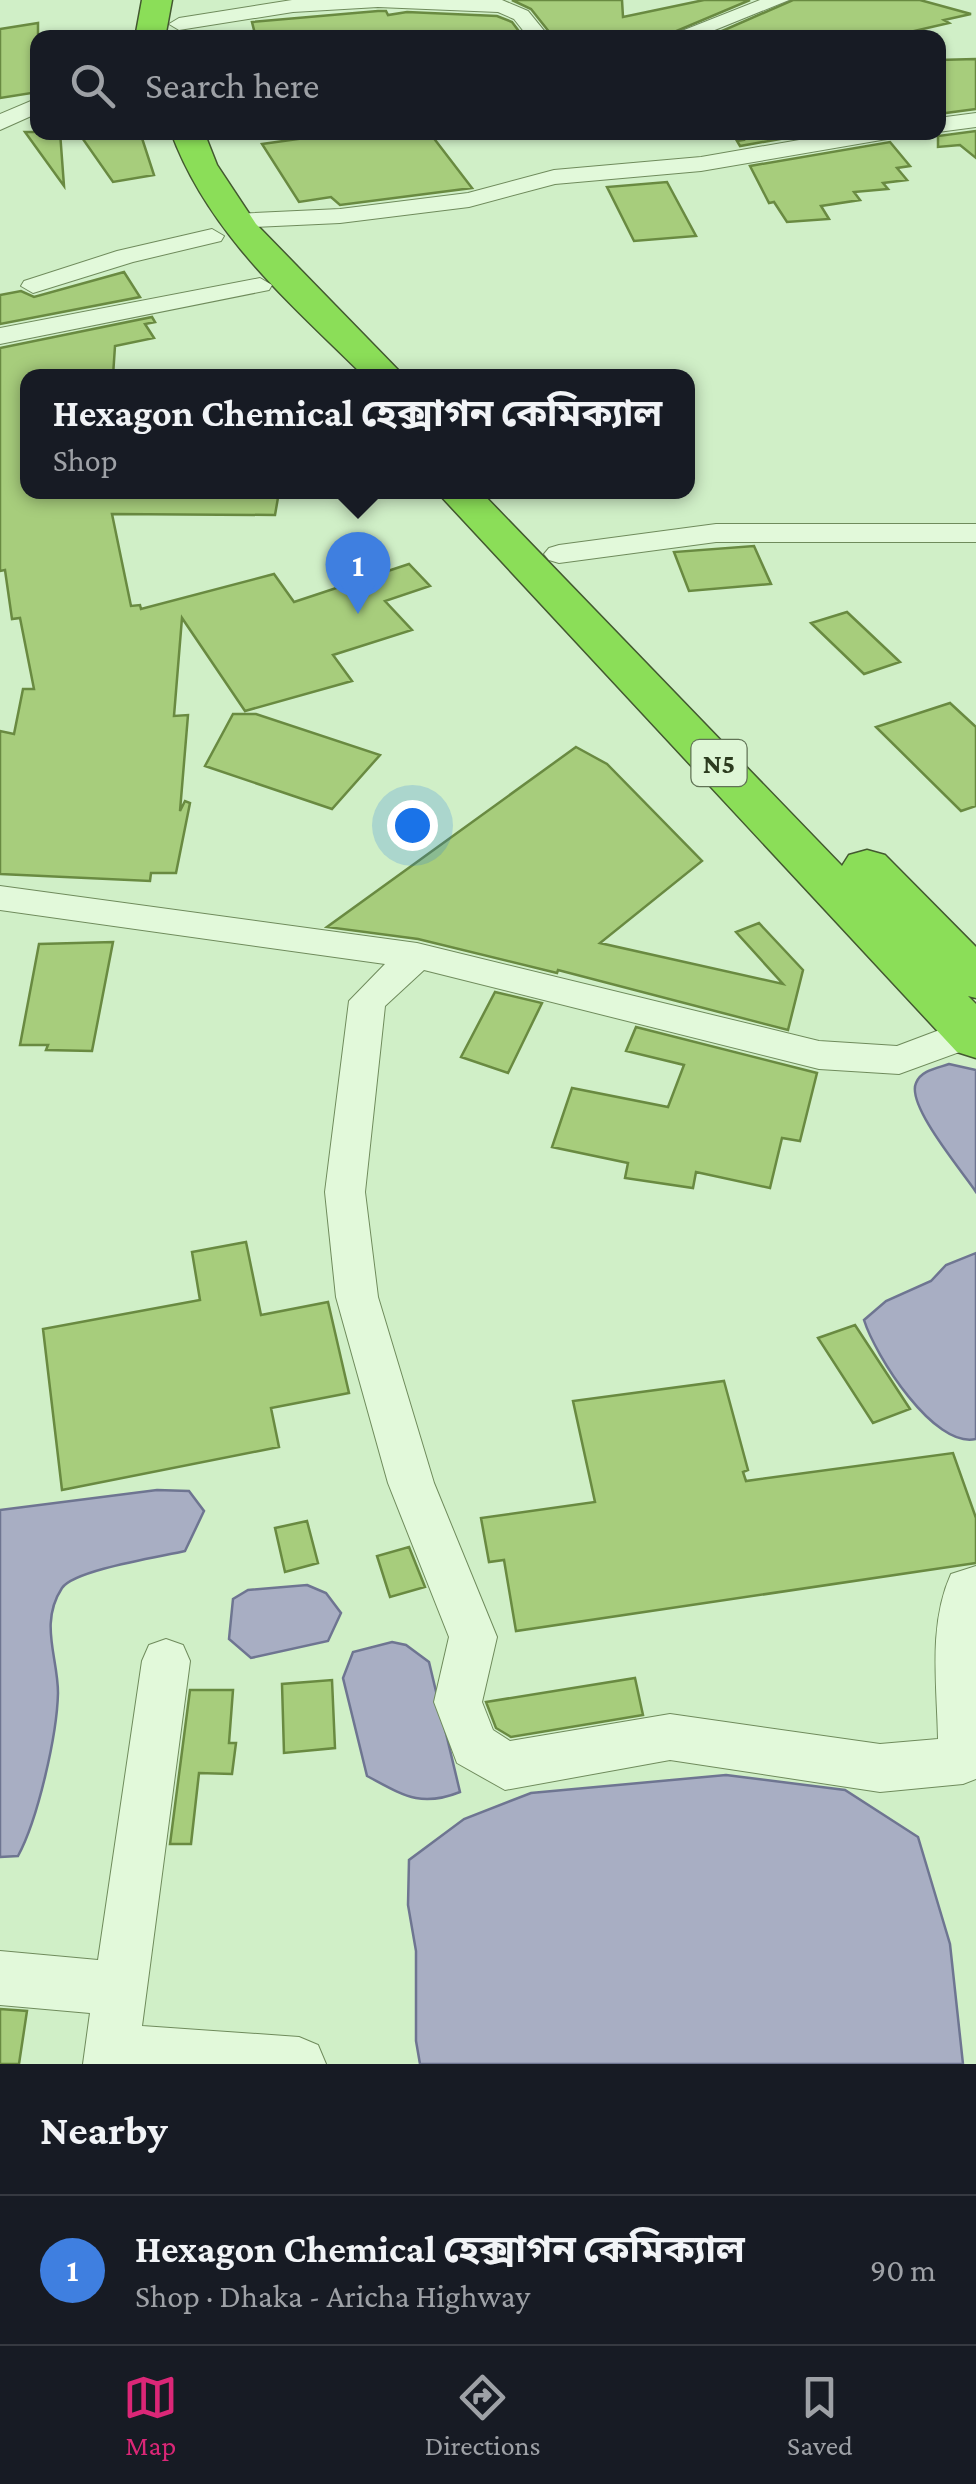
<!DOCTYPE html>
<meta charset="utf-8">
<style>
body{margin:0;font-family:"Crimson Pro","Noto Sans Bengali",serif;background:#242831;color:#f1f3f6}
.you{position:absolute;left:412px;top:825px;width:35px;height:35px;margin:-25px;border:8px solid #fff;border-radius:50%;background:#1a73e8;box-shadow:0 0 0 15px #1a73e833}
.badge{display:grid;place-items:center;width:65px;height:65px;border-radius:50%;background:#db2777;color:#fff;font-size:32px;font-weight:700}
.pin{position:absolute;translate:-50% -82px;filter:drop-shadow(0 2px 5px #0008)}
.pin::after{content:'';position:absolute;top:52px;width:35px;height:30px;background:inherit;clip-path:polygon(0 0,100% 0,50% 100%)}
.popup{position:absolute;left:20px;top:369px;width:675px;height:130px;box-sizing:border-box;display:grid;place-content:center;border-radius:20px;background:#171b24;filter:drop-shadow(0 2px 8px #0005);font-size:32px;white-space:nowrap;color:#9ea1a6}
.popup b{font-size:38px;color:#f1f3f6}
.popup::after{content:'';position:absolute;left:50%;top:100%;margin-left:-20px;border:20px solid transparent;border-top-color:#171b24}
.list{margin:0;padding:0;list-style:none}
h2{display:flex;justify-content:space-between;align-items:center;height:130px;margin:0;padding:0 40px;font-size:42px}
h2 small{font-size:32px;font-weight:400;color:#9ea1a6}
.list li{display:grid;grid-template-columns:65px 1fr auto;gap:30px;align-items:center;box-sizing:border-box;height:150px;padding:0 40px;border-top:2px solid #363941}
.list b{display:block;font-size:38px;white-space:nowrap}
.list p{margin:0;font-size:32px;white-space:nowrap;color:#9ea1a6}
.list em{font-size:32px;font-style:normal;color:#9ea1a6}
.icon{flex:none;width:55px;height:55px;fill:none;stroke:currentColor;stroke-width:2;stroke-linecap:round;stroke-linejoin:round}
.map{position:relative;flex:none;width:976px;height:2064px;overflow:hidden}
.search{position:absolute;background:#171b24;box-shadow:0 2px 8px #0004;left:30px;right:30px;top:30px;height:110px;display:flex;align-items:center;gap:25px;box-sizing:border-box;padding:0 35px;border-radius:20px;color:#9ea1a6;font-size:38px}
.sheet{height:280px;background:#171b24}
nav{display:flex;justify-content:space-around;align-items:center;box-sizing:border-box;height:140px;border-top:2px solid #363941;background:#171b24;font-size:28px;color:#9ea1a6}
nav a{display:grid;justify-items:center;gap:5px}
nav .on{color:#db2777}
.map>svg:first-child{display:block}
</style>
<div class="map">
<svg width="976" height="2064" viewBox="0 0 976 2064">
<rect width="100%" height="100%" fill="#d0efc7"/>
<!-- water -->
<path fill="#a8aec3" stroke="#6e7591" stroke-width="2.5" d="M949,1064L976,1070V1192C962,1171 906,1105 916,1083C921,1070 938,1068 949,1064Z
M976,1253V1439C934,1449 875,1355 864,1320L886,1301L931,1281L946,1265Z
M157,1490L189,1491L204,1511L185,1551C159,1557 74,1570 62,1588C39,1623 58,1657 58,1693C57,1735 38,1819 18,1856L0,1857V1510Z
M307,1585L326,1593L341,1613L328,1641L251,1658L229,1639L233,1599L248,1590Z
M392,1642L406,1645L429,1662L460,1792C420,1808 403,1795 367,1776L343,1678L353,1652Z
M726,1775L845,1790L918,1837L950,1944L963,2064H420L416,2041V1951L408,1905L409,1860L464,1819L531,1793Z"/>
<!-- building -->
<path fill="#a7cd7c" stroke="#698a41" stroke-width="2.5" d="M512,0H622L623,17L704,0H750L660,38H554L531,9Z
M793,0H920L971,14L944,20L949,23L884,38H706Z
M378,11H386L388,15L407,12L497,16L512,22L524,38H256L252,22Z
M38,23V92L0,98V29Z
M976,59V109L938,114V60Z
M976,131V158L960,145L938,147V136Z
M25,132H60L64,186Z
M78,132H140L154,175L113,182Z
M348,132H429L472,188L340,205L331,197L299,202L262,144Z
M734,132H820L740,146L737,141L743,140Z
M890,142L910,166L897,168L907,180L883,183L888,189L854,192L860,200L821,206L829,219L787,222L774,202L769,203L750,166Z
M667,182L696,236L634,241L607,187Z
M124,272L140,297L0,324V295L21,291L34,297Z
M152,317L155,322L145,324L154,338L115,346L113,376H28V492H279L275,515L112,514L131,606L140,605L141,609L274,574L294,602L409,564L430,586L385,601L412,630L333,655L352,681L245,711L182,618L174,716L188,715L180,811L185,801L190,803L176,873H151L150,881L0,874V731L14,734L23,689H34L20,618L12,619L5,570L0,571V348Z
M754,546L771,584L689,591L674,552Z
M847,612L900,662L864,674L811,623Z
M950,703L976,727V806L961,811L876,727Z
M233,714H256L380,755L332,809L205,766Z
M576,747L607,764L702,861L600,943L783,984L736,932L759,923L803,970L788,1030L558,970L557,973L418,939L327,927Z
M113,942L92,1051L46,1050L48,1045H20L39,944Z
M495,992L542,1003L508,1073L461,1057Z
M636,1027L817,1073L800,1141L782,1138L770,1188L696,1172L693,1188L625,1178L628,1163L552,1147L572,1088L668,1107L684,1065L626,1051Z
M246,1242L261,1315L328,1302L349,1393L271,1408L279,1447L62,1490L43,1329L200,1300L192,1252Z
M855,1325L910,1409L873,1423L818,1338Z
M724,1381L748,1470L743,1472L746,1481L953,1453L976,1518V1563L516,1631L504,1560L489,1562L481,1518L595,1502L573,1401Z
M307,1521L318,1563L285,1572L275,1528Z
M409,1547L425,1587L390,1597L377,1556Z
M635,1678L643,1715L511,1737L496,1728L486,1702Z
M332,1680L335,1748L284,1753L282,1684Z
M190,1690H233L229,1743H236L232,1774L199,1773L191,1844H170Z
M0,2009L27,2011L19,2064H0Z"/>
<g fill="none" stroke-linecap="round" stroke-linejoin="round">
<!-- minor casing -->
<g stroke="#6f8b5c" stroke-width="2">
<path id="minor" d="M292,0H502L528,11L550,38H529L514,19L498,12L378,7L293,12L179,30L169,24L179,18Z
M760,0H789L695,38H664Z
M38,98V113L0,130V114Z
M976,113V127L938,132V118Z
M845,132H898L887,139L701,171L555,184L469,207L340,223L234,228L222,221L234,214L340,209L468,193L554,170L701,157Z
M212,229L224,236L221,241L133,262L33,293L21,286L24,281L117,251Z
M260,278L272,285L269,290L0,344V328Z
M716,524H976V542H716L559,563L549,560L544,554L549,548L559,545Z
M0,886L417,943L819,1041L897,1046L958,1023L976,1021V1046L899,1074L819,1069L424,970L385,1006L365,1192L378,1297L434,1483L497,1637L482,1702L493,1730L510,1741L670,1714L880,1744L938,1739C937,1684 928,1625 951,1574L976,1566V1779L963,1784L880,1792L670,1760L505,1790L457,1763L434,1702L449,1637L388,1483L336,1297L325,1192L349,1001L385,964L0,910Z
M166,1639L183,1645L190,1661L142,2026L299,2037L318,2045L326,2064H83L90,2013L0,2005V1951L98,1960L142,1661L149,1645Z"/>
</g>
<!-- highway casing -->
<g stroke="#435930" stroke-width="3">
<path id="highway" d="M142,0H172L165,38H135Z
M171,132H204L217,165L256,224L404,376H364C290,303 208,233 171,132Z
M437,492H481L842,866L849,855L867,850L885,855L976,947V998L968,996L976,1004V1058L957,1052Z"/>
</g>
<!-- minor -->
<use href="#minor" fill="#e2f9da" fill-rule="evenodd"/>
<!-- highway -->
<use href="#highway" fill="#8bde58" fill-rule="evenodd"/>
</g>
<g text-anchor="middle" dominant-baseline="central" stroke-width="9" stroke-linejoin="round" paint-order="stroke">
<!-- shield labels -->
<rect fill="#def6d6" stroke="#617356" stroke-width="2.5" x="691.5" y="740" width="55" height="46" rx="8"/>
<g font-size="28" font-weight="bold" fill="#2c3b1f">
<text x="719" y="763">N5</text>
</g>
</g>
</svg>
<div class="you"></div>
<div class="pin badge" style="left:358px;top:614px;background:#3f7fe0">1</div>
<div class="popup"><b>Hexagon Chemical হেক্সাগন কেমিক্যাল</b>Shop</div>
<div class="search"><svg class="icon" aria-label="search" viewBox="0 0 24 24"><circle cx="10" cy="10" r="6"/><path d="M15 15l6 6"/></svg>Search here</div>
</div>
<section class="sheet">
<h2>Nearby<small></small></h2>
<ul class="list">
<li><span class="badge" style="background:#3f7fe0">1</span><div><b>Hexagon Chemical হেক্সাগন কেমিক্যাল</b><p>Shop · Dhaka - Aricha Highway</p></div><em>90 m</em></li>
</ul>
</section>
<nav>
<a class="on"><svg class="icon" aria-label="map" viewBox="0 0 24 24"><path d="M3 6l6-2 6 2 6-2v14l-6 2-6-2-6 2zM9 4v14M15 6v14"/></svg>Map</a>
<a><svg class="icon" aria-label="directions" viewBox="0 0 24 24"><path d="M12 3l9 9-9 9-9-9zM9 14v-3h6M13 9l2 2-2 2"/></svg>Directions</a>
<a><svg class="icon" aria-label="saved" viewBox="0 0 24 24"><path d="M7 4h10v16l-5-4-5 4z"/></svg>Saved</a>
</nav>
